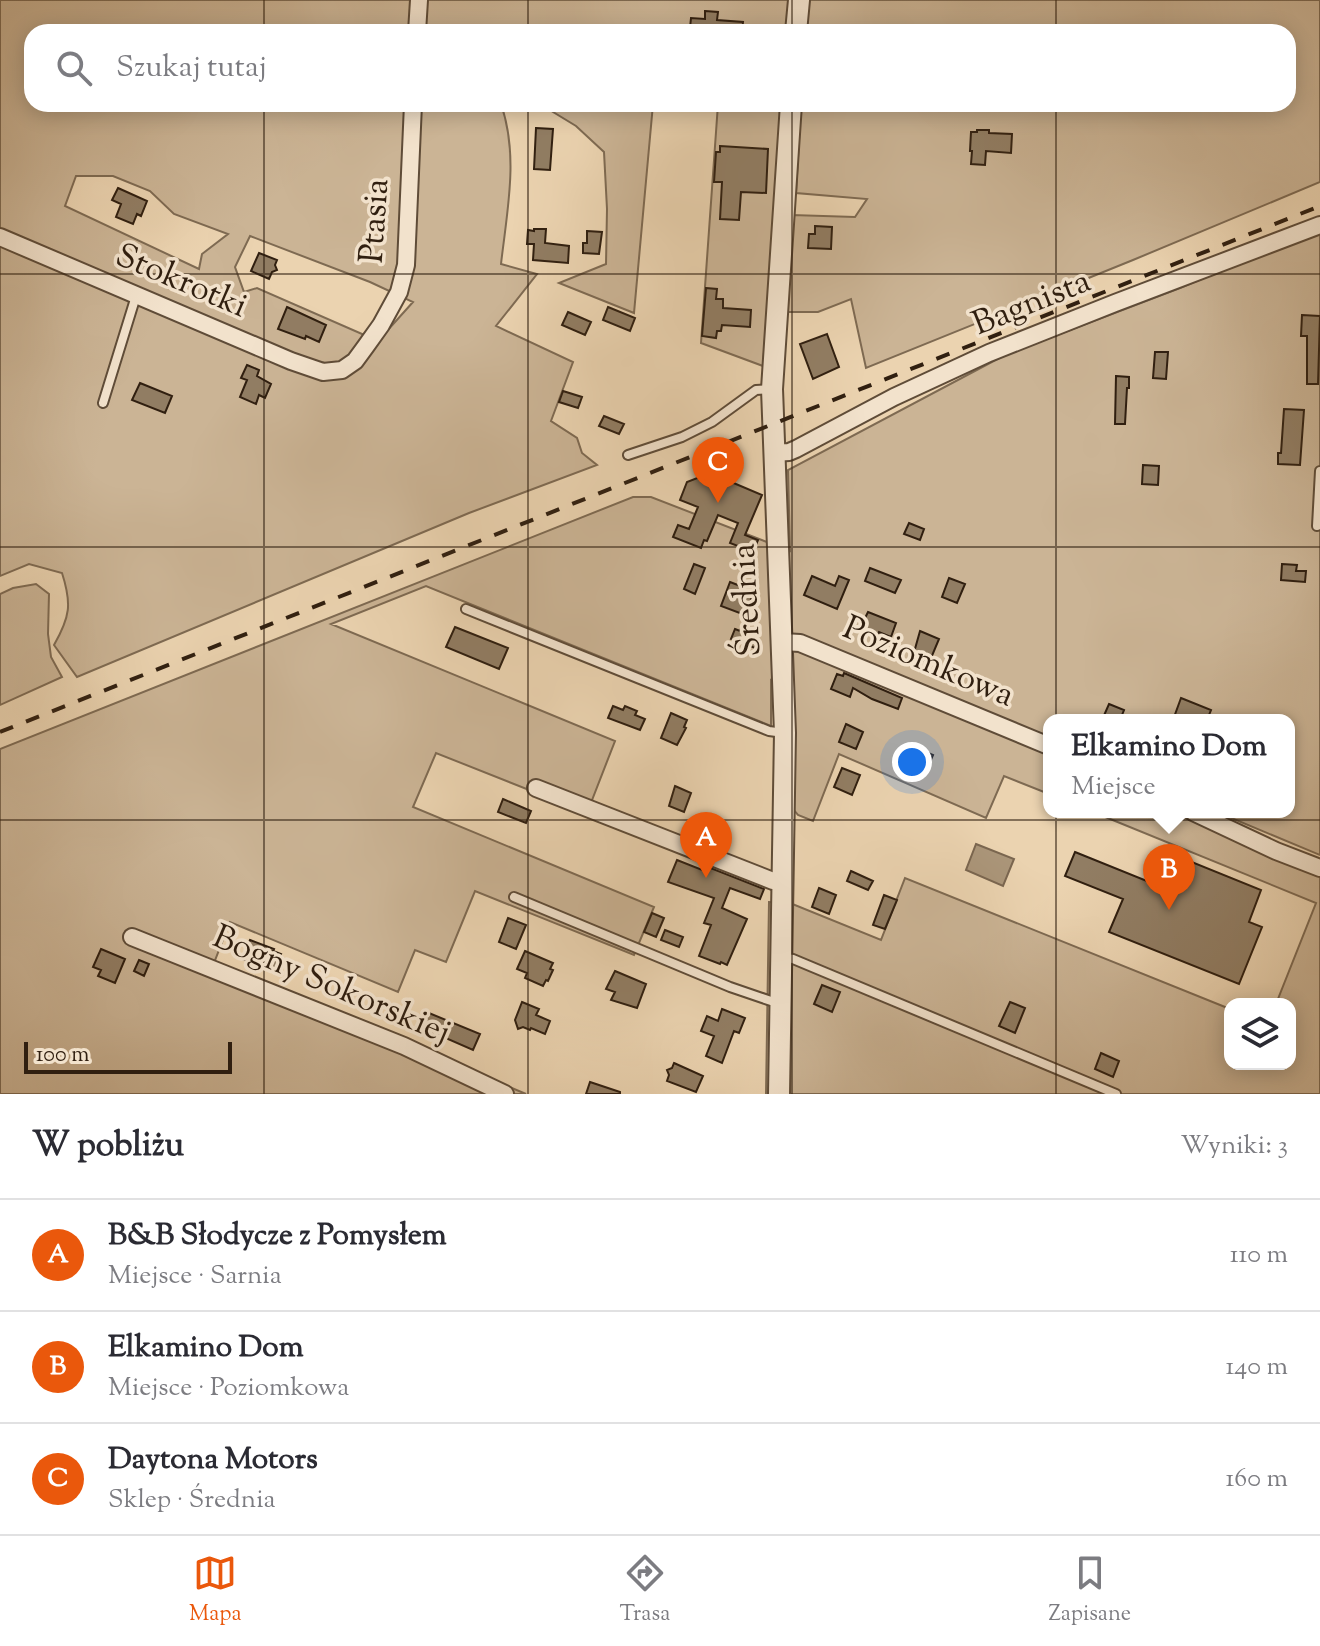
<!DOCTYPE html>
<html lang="pl">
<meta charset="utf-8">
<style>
body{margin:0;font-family:"Sorts Mill Goudy",serif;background:#f2f2f3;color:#2b2b33}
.controls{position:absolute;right:24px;bottom:24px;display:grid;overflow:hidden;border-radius:16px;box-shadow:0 4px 20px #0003}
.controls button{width:72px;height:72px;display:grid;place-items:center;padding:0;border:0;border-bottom:2px solid #e1e1e2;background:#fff;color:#2b2b33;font:40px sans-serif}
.scale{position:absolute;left:24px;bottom:20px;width:208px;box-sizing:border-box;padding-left:8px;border:4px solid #301f10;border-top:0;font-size:22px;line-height:28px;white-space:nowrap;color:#301f10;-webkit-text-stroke:6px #f2e2cc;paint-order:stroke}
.you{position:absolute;left:912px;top:762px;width:28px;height:28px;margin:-20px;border:6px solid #fff;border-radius:50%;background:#1a73e8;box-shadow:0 0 0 12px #1a73e833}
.badge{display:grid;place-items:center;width:52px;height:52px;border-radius:50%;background:#ea580c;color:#fff;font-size:26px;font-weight:700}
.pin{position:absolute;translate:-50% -66px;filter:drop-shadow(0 2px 4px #0008)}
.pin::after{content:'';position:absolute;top:42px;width:28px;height:24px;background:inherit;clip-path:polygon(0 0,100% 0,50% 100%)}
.popup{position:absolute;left:1043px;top:714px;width:252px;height:104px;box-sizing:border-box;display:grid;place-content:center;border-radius:16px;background:#fff;filter:drop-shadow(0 2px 6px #0005);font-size:26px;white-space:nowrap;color:#7c7c81}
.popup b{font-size:30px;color:#2b2b33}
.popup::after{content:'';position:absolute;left:50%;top:100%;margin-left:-16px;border:16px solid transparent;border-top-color:#fff}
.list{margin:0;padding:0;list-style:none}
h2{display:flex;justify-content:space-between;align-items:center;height:104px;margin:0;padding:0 32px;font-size:34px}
h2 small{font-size:26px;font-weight:400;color:#7c7c81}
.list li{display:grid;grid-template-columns:52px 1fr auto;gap:24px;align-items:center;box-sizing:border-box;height:112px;padding:0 32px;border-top:2px solid #e1e1e2}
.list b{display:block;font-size:30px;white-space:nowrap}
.list p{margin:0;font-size:26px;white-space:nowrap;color:#7c7c81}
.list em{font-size:26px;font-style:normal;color:#7c7c81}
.icon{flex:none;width:44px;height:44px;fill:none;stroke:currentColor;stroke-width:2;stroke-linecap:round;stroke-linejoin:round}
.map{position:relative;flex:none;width:1320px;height:1094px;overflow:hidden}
.search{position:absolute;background:#fff;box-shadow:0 4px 20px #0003;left:24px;right:24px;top:24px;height:88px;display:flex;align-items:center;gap:20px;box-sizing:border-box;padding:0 28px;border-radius:24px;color:#7c7c81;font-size:30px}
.sheet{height:440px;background:#fff}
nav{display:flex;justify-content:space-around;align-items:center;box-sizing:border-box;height:112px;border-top:2px solid #e1e1e2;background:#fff;font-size:22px;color:#7c7c81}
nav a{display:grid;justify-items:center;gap:4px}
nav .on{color:#ea580c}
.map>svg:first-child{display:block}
</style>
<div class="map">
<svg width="1320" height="1094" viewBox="0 0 1320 1094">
<rect width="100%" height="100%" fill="#ebd3b0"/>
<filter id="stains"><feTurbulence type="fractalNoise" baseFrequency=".0025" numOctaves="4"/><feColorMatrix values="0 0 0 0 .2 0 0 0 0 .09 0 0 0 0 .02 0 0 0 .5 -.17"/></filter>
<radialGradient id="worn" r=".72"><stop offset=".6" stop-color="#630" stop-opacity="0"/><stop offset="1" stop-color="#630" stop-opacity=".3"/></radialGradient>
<!-- green -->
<path fill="#cbb495" stroke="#7e6a52" stroke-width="2" fill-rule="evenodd" d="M0,0H789L787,32H32V104H501C519,156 507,211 501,264L537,274L496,326L573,362L551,421L577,438L582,453L597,465L469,513L77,677L54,645C70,617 72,604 62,573L29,564L0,576ZM76,176H113L150,191L174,214L228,234L202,254L199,269L65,206ZM250,236L370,282L413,302L378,341L257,288L244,292L235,267Z
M808,0H1320V182L1133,260L866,368L851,299L818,312H787L792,215L855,217L867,199L796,193L801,104H1288V32H806Z
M540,104H653L634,313L559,283L606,264L607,209L604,152L576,126Z
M718,104H782L763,366L701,343Z
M1320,230V855L1217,812H1289V720H1049V794L1004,776L986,818L839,754L813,821L798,815L792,808L794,690L771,680V726L426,586L331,624L615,741L587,813L436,753L413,807L654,907L634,955L475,891L446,962L415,950L398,992L230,922L214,963L526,1094H0V749L633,497H651L790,551L788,470L1005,355L1180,288Z
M36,584L49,594L48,634L51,657L62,677L0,705V594L13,588Z
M1093,812H1183L1265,852L1320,874V1094H766L769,902L790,903L881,940L905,878L1230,1009V1064H1290V1004H1276L1316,903Z"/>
<!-- water -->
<path fill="#ab967a" stroke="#7a6650" stroke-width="2" d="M976,844L1014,859L1003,886L966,870Z"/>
<!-- building -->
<path fill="#917d63" stroke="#301f10" stroke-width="2" d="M705,11L718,12L717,20L743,22L742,32L690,28L691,18L705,19Z
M536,128L553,129L550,170L534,169Z
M977,130H989V133L1012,134L1011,153L986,151L985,165L971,164L972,151H970L971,132H977Z
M720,146L768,149L766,193L741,192L739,220L720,219L722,182H714L716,152H720Z
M118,188L147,201L141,216L137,214L133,224L116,217L121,204L112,200Z
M815,226L832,227L831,249L808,248L809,234H815Z
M534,229H546L545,243L569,246L568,263L533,260L534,244H527L528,230L534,231Z
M587,231L602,232L599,254L583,253V243H587Z
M259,253L277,260L275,265L277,270L272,272L269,279L251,271Z
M706,288L717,289L716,299H723V308L751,310L750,327L722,325L721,331H717L716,338L702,336Z
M287,307L326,325L319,342L306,336L305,339L278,329Z
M608,307L635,318L630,331L603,320Z
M568,312L591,322L585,335L562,325Z
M1302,315L1320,316L1318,384H1307V336H1301Z
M827,334L839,367L813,379L800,344Z
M1155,352H1168L1166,379L1153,378Z
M247,365L259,370L257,376L271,384L265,398L259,395L256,404L240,397L247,380L241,378Z
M1116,376L1129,377V388H1127L1125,424H1115Z
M140,383L172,396L165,413L132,400Z
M563,391L582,397L578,408L559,402Z
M1284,409L1304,410L1300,465L1278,464V453H1281Z
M604,416L624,424L619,434L599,426Z
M1143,465L1159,466L1158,485L1142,484Z
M710,473L762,495L745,535L758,540L753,552L730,543L738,523L718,515L707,541L704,540L701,548L673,537L678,525L689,529L698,507L680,500L687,482Z
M909,523L924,529L920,540L904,534Z
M694,564L705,568L695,594L684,589Z
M1282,564L1297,565L1296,571H1306L1305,582L1281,580Z
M870,568L901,580L895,593L865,581Z
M812,576L835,586L839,576L849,580L837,609L804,595Z
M949,578L965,584L957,603L942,597Z
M730,582L743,587L742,589L753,594L745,615L721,606Z
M868,612L896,623L891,637L879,632L877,638L859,630Z
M455,627L508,648L499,669L446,647Z
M735,629L758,638L755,648L731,639Z
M920,631L939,639L929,663L913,656Z
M844,673L902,698L898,709L872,699L853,688L850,697L831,689L837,674L843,676Z
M1181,698L1211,710L1207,720H1173Z
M1109,704L1124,710L1120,720H1102Z
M613,706L623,710L625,706L637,711L635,715L645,719L640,730L608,718Z
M671,713L687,720L684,727L686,728L677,745L661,738Z
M846,724L863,732L856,749L839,742Z
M910,745L933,755L924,776L901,766Z
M842,768L860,775L852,795L834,787Z
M675,786L691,793L684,812L669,806Z
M503,799L531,811L526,823L498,812Z
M1075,852L1164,888L1177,856L1261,890L1249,922L1262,927L1239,984L1109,932L1123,899L1065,876Z
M677,860L702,870L703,865L764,889L760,899L730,888L722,908L747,919L727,965L721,962L720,964L699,956L711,925L704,923L714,898L668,882Z
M851,871L873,881L868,890L847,881Z
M819,888L836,895L829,914L812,907Z
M884,895L897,900L885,929L873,925Z
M652,913L664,918L656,937L644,932Z
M508,918L526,925L516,949L499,942Z
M665,930L683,937L679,947L661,940Z
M250,940L274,949L273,951L281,954L274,970L242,959Z
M101,949L125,959L115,983L98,976L101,970L93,967Z
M525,951L553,963L550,969L553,970L548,981L546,980L543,986L525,978L527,973L517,969Z
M139,960L149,964L144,976L134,971Z
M615,971L646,984L637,1008L611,1000L615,992L606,989Z
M822,985L840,992L832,1012L814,1004Z
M522,1002L539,1009L536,1015L550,1021L545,1034L531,1028L530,1030L523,1027L518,1029L515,1020Z
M1010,1002L1025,1008L1015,1033L999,1026Z
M722,1009L745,1018L739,1033L734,1031L722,1063L706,1056L714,1036L701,1031L707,1016L718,1021Z
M424,1011L480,1034L473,1050L439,1035L437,1039L416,1031Z
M1101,1053L1119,1061L1113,1077L1095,1069Z
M674,1063L703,1076L696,1092L667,1081L669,1075L667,1070L672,1068Z
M590,1082L620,1092V1094H586Z"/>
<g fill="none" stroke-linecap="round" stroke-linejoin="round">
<!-- service casing -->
<g stroke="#5f4c38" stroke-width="12">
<path id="service" d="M103,403L136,296
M628,455L682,437L712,422L756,390L772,389
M1317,526L1320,471
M466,609L769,731L784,733
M514,897L730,987L771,1001L779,1002
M781,957L793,959L1116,1094"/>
</g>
<!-- minor casing -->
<g stroke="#5f4c38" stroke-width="20">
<path id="minor" d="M417,32L419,0
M0,237L291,361L323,372L342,370L355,361L366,346L381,325L399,292L406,265L413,104
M774,453L789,452L796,449L894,397L989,353L1115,303L1320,225
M783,642L800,643L1049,746
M536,788L773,881L782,882
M1193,812L1276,851L1320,868
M132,937L404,1046L505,1094"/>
</g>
<!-- tertiary casing -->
<g stroke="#5f4c38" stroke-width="24">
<path id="tertiary" d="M796,32L799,0
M779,1094L785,733L772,389L791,104"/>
</g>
<!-- service -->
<use href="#service" stroke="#f2e2cc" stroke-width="8"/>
<!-- minor -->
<use href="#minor" stroke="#f2e2cc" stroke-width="16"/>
<!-- tertiary -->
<use href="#tertiary" stroke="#f2e2cc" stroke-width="20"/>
<!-- rail -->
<path stroke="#301f10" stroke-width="4" stroke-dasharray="14 14" stroke-linecap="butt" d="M0,732L1320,206"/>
</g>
<!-- grid -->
<path fill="none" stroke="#301f10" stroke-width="2" stroke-opacity="0.55" d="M264,0V32M528,0V32M792,0V32M1056,0V32M264,104V1094M528,104V1094M792,104V1094M1056,104V1094M0,274H1320M0,547H1320M0,820H1320"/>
<g text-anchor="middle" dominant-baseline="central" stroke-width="7" stroke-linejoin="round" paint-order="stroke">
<!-- street labels -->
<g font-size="34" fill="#301f10" stroke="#f2e2cc">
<text transform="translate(376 221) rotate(-86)">Ptasia</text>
<text transform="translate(181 282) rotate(23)">Stokrotki</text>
<text transform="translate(1032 304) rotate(-22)">Bagnista</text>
<text transform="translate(748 600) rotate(-93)">Średnia</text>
<text transform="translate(928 663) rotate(23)">Poziomkowa</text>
<text transform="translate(331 986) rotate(23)">Bogny Sokorskiej</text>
</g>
</g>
<rect width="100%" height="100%" filter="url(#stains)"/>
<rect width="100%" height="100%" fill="url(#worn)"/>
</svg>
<div class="controls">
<button><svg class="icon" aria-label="layers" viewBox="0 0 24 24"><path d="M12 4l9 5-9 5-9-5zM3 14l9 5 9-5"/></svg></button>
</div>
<div class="scale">100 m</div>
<div class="you"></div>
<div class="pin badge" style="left:706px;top:878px">A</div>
<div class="pin badge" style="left:1169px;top:910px">B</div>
<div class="popup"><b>Elkamino Dom</b>Miejsce</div>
<div class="pin badge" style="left:718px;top:503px">C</div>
<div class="search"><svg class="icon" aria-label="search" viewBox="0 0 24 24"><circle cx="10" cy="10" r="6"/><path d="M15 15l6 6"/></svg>Szukaj tutaj</div>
</div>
<section class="sheet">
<h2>W pobliżu<small>Wyniki: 3</small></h2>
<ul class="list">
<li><span class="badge">A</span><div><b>B&amp;B Słodycze z Pomysłem</b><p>Miejsce · Sarnia</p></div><em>110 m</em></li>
<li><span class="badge">B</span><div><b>Elkamino Dom</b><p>Miejsce · Poziomkowa</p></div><em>140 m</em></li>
<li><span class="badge">C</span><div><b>Daytona Motors</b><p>Sklep · Średnia</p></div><em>160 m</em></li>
</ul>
</section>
<nav>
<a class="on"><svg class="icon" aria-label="map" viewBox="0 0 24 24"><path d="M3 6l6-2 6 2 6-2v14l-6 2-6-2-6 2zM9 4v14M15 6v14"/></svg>Mapa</a>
<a><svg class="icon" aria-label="directions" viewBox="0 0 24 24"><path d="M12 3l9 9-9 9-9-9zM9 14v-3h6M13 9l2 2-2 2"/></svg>Trasa</a>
<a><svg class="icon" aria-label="saved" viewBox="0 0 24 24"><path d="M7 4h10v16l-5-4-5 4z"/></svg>Zapisane</a>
</nav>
